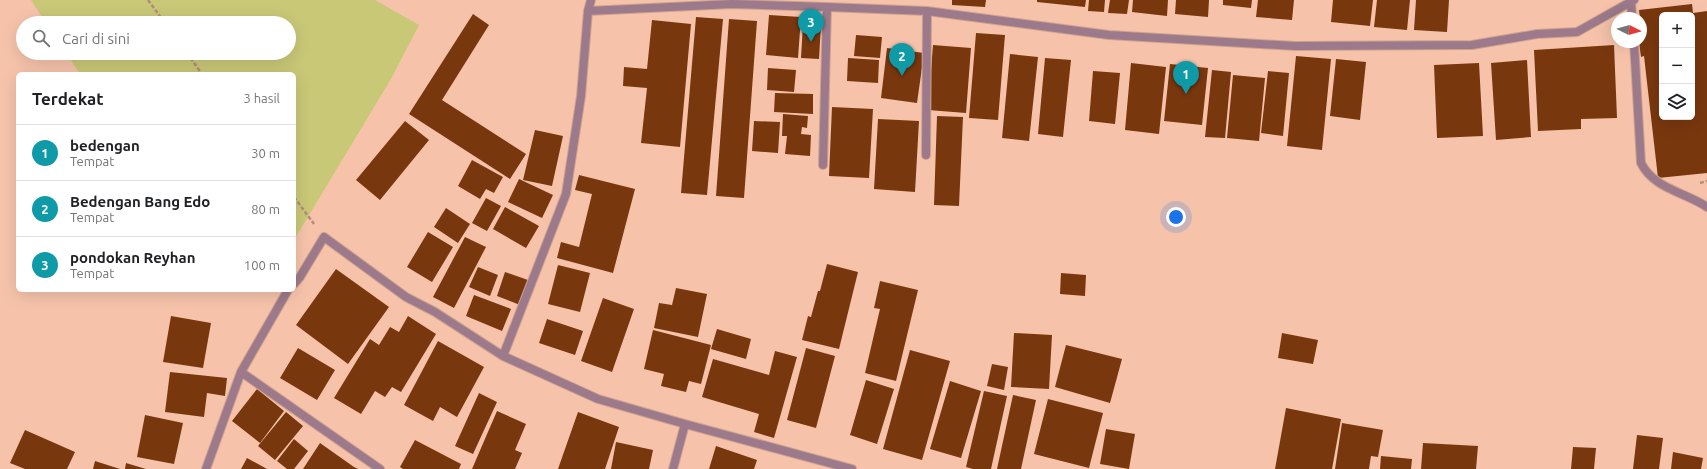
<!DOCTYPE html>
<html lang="id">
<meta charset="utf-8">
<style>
body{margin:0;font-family:Ubuntu,sans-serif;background:#f6f6f6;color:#202124}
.controls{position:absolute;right:12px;top:12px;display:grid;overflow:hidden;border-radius:6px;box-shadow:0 4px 16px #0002}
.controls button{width:36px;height:36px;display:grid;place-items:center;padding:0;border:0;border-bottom:1px solid #e0e0e0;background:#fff;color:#202124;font:20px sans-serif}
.compass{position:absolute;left:1611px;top:12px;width:36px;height:36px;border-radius:50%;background:#fff;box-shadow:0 4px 16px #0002;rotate:95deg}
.you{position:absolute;left:1176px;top:217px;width:14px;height:14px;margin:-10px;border:3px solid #fff;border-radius:50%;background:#1a73e8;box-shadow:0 0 0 6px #1a73e833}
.badge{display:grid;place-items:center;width:26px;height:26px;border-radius:50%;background:#1a73e8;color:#fff;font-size:13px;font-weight:700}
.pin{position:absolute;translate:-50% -33px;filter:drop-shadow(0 1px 2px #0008)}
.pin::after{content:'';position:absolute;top:21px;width:14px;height:12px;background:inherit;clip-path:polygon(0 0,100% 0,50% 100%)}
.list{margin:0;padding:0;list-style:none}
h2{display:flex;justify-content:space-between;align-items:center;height:52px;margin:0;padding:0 16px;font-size:17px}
h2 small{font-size:13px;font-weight:400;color:#757577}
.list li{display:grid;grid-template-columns:26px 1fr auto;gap:12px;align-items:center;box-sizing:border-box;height:56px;padding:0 16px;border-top:1px solid #e0e0e0}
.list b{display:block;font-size:15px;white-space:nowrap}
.list p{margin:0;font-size:13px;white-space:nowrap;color:#757577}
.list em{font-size:13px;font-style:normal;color:#757577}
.icon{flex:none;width:22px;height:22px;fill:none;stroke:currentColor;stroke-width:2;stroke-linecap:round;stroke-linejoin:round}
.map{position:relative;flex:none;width:1707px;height:469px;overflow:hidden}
.search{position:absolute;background:#fff;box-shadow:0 4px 16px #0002;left:16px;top:16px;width:280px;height:44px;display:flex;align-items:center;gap:10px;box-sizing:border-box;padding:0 14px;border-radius:22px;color:#757577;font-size:15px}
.panel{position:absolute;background:#fff;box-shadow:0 4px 16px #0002;left:16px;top:72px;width:280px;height:220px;border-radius:6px}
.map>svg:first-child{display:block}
</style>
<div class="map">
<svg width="1707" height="469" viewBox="0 0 1707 469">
<rect width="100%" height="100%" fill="#f6c3aa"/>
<!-- green -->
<path fill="#c9c877" d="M31,0H375L419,25L391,79L294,240V74H80L66,53H289V23H46Z"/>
<!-- building -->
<path fill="#79370e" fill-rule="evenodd" d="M952,0H986L985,7L952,5Z
M1037,0H1086L1085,7L1037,2Z
M1089,0H1105L1104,12L1088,11Z
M1110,0H1129L1127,14L1108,13Z
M1133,0H1168L1167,16L1132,12Z
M1176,0H1209L1208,17L1175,14Z
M1223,0H1252L1251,8L1223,5Z
M1258,0H1294L1292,20L1256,17Z
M1333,0H1373L1370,26L1331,22Z
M1377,0H1410L1407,30L1374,27Z
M1416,0H1449L1447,32L1414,30Z
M1692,4L1693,13L1707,11V173L1658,178L1644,56L1641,57L1639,42H1641L1642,35L1639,10ZM1662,15H1692V117H1662Z
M473,14L489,25L442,100L526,154L510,179L409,114Z
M769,15L801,17L798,58L766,55Z
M696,17L723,19L707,195L681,193Z
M729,19L757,21L744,198L716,196Z
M652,20L691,24L680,147L641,143L647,88L623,86L624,67L647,69Z
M803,24L821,25L819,59L801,58Z
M976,33L1005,35L998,120L969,118Z
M856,35L882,37L880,58L854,56Z
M933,45L971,48L966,113L928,110Z
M1614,45L1617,118L1581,119V129L1538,131L1534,50Z
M887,48L924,53L917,103L881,98Z
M1010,54L1038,57L1029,141L1002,138Z
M1296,56L1331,59L1322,150L1287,146Z
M848,58L879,60L878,83L847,81Z
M1045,58L1071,60L1063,137L1038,134Z
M1336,59L1366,62L1360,120L1330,116Z
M1527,60L1531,137L1496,140L1491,63Z
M1131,63L1166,67L1159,134L1125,130Z
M1479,63L1483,136L1437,138L1434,65Z
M1170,64L1208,68L1202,125L1164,121Z
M768,68L796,70L794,92L767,90Z
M1212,70L1231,72L1225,138L1205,137Z
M1093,71L1120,73L1115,124L1089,121Z
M1268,71L1289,73L1283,136L1261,133Z
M1233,75L1265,78L1259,141L1227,138Z
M775,93L813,94V114L774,112Z
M832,107L873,109L869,178L829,176Z
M783,114L808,116L807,128L802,127L801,134L811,135L810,156L785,154L787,136H782Z
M937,116L963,117L959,206L934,205Z
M878,119L919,121L915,192L874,189Z
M405,121L429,140L380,200L356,180Z
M754,121L780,122L778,153L752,151Z
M535,130L563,136L552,186L523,180Z
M472,160L503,177L494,193L486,189L480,199L458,186Z
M579,175L635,189L613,273L557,258L561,242L579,247L592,194L575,190Z
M519,179L553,195L542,218L508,202Z
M486,198L501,206L487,231L472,223Z
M505,207L539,226L526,248L493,229Z
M446,208L470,224L458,243L434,227Z
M428,232L453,247L432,282L407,267Z
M465,237L486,247L454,308L433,297Z
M827,264L858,272L839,349L802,340L808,316L811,317L818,291H820Z
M558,265L590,273L580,312L548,304Z
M478,267L498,275L490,296L469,287Z
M336,269L389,307L348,364L296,325Z
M505,272L528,280L520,305L497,296Z
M1061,273L1086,275L1085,296L1060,294Z
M880,281L918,290L896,381L865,373L880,309L874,308Z
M676,288L707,294L698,337L654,328L659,303L672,305Z
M474,295L511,309L502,331L466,316Z
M603,298L634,309L612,372L581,361Z
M171,316L211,323L203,368L163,362Z
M408,316L436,334L401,392L392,387L385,397L375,391L361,414L334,398L370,339L379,345L390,327L399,332Z
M547,319L583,331L575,355L539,343Z
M717,329L751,339L746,359L711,349Z
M653,330L711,345L701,384L689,381L686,392L661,386L664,374L644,369Z
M1014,333L1052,335L1049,389L1011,387Z
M1282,333L1318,340L1313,364L1278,358Z
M438,341L484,367L457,417L440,407L433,421L404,405Z
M1066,345L1122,359L1110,403L1055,387Z
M298,348L335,370L317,400L280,378Z
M806,348L835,356L816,428L787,420Z
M910,350L950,361L922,460L883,449Z
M775,351L797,357L774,438L754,432L759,414L702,397L713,359L769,375Z
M992,364L1008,367L1004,390L987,386Z
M170,372L227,378L225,396L207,393L204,417L165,412Z
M866,380L894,389L877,444L850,435Z
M950,381L981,391L961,458L930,449Z
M257,389L284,411L260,443L232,421Z
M984,391L1007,396L991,469H973L966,467Z
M479,393L497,402L473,454L455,446Z
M1013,395L1036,400L1021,469H997Z
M1048,399L1103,413L1089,468L1034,454Z
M1286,408L1341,419L1332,469H1275Z
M497,411L526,424L515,450L522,453L515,469H472Z
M286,412L303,426L275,460L258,446Z
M578,412L619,427L605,469H558Z
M145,415L183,423L174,464L137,457Z
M1342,423L1383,430L1378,457L1371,456L1369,469H1335Z
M1106,429L1135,434L1129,469L1100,464Z
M25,430L75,452L67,469H25L10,463Z
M1637,435L1663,438L1659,469H1633Z
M294,439L308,451L294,469H287L277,461Z
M415,440L461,464L459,469H403L400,467Z
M616,442L653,450L649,469H611Z
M320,443L354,467L358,469H303Z
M1423,443L1478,446L1476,469H1421Z
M716,446L757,460L754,469H709Z
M1573,447L1596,448L1594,469H1571Z
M1673,452L1703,458L1701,469H1671Z
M1381,456L1412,459L1411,469H1380Z
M247,458L267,469H241Z
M95,461L120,469H93Z
M126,463L146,469H125Z"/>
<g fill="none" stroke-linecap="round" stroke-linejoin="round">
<!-- minor casing -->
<g stroke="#cfa28c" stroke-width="10">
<path id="minor" d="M1631,1L1632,18
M588,11L732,4L827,7L927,11L1109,35L1295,46L1472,45L1537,34L1577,32L1634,0
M1634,42L1641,163C1654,189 1685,192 1707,207
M926,155L927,11
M823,165L827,7
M294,284L300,277L324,237L406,297L435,312L503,356L598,399L685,424L852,469
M503,356L566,194L581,96L588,11L591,0
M241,372L380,469
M206,469L241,372L288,290
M673,469L685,424"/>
</g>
<!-- path -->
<path stroke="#b58d79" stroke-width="2.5" stroke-dasharray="4 2" stroke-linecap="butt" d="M148,0L165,23
M187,53L202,74
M1700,183L1707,181
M294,197L314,224"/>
<!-- minor -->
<use href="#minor" stroke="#9c7a8b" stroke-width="8"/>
</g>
</svg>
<div class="controls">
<button>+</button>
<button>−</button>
<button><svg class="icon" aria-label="layers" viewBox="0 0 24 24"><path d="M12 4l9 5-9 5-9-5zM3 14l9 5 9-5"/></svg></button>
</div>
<svg class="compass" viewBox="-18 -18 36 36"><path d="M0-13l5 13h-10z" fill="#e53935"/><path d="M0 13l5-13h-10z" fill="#757577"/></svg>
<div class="you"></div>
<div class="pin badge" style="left:1186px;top:94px;background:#0f9aa8">1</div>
<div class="pin badge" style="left:902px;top:76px;background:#0f9aa8">2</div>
<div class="pin badge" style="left:811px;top:42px;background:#0f9aa8">3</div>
<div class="search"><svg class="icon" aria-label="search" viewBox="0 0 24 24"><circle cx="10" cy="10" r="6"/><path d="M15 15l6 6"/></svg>Cari di sini</div>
<section class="panel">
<h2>Terdekat<small>3 hasil</small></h2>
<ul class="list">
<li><span class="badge" style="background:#0f9aa8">1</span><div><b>bedengan</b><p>Tempat</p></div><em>30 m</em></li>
<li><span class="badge" style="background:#0f9aa8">2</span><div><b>Bedengan Bang Edo</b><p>Tempat</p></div><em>80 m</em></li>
<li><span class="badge" style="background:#0f9aa8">3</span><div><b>pondokan Reyhan</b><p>Tempat</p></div><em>100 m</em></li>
</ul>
</section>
</div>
